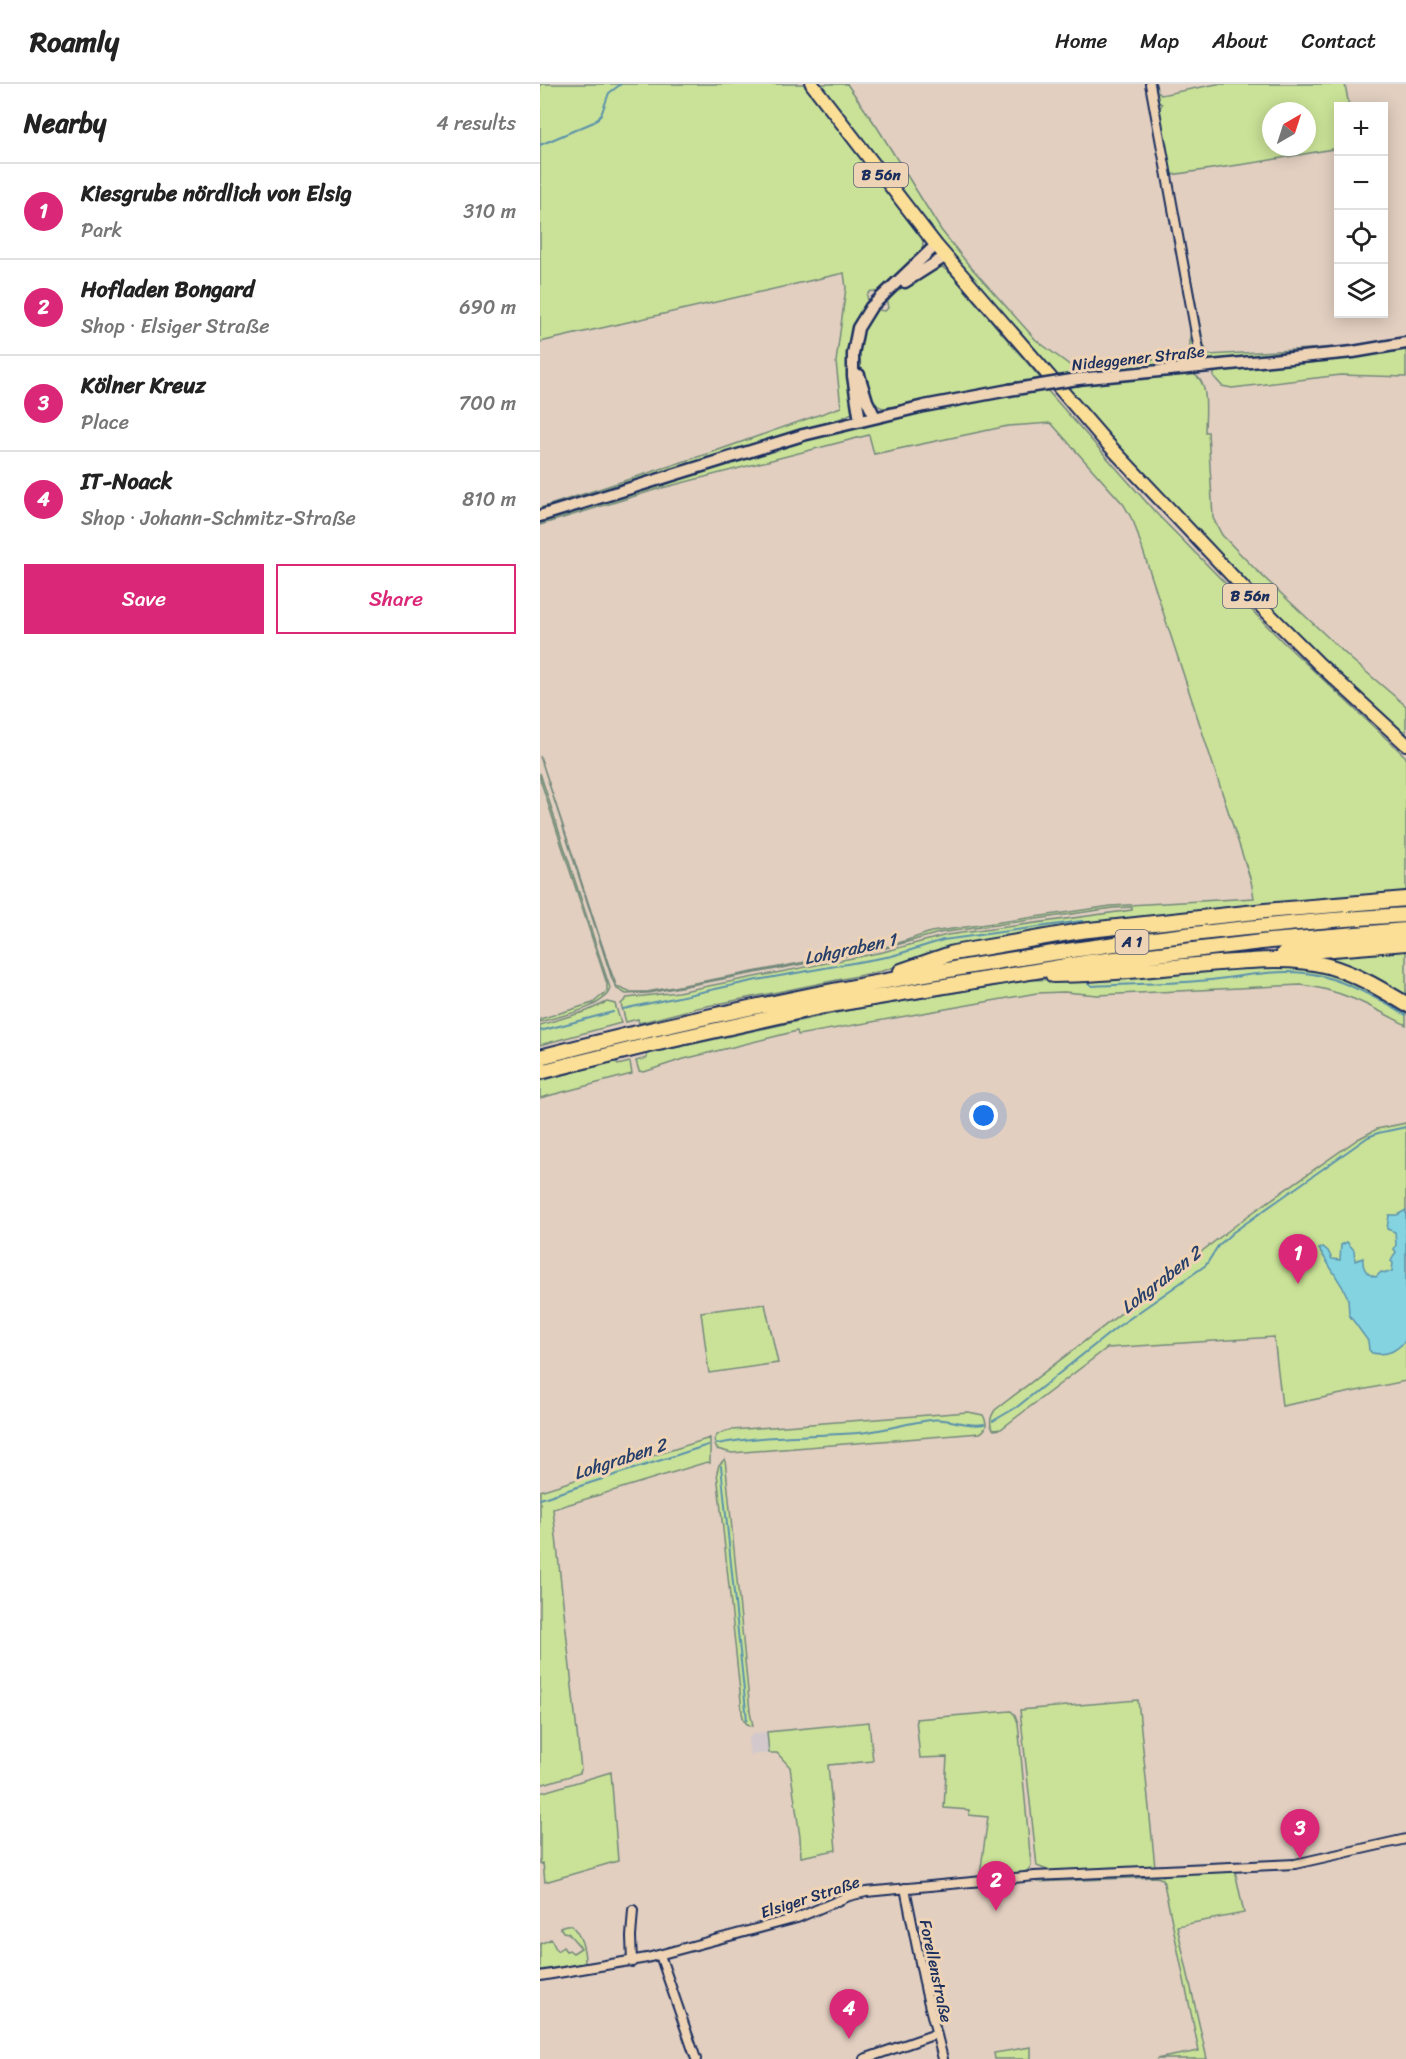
<!DOCTYPE html>
<meta charset="utf-8">
<style>
body{margin:0;font-family:Sriracha,sans-serif;background:#f2f2f2;color:#222}
.controls{position:absolute;right:18px;top:18px;display:grid;overflow:hidden;border-radius:0px;box-shadow:0 3px 15px #0003}
.controls button{width:54px;height:54px;display:grid;place-items:center;padding:0;border:0;border-bottom:2px solid #e0e0e0;background:#fff;color:#222;font:30px sans-serif}
.compass{position:absolute;left:722px;top:18px;width:54px;height:54px;border-radius:50%;background:#fff;box-shadow:0 3px 15px #0003;rotate:39deg}
.you{position:absolute;left:444px;top:1032px;width:21px;height:21px;margin:-15px;border:4px solid #fff;border-radius:50%;background:#1a73e8;box-shadow:0 0 0 9px #1a73e833}
.badge{display:grid;place-items:center;width:39px;height:39px;border-radius:50%;background:#db2777;color:#fff;font-size:20px;font-weight:700}
.pin{position:absolute;translate:-50% -50px;filter:drop-shadow(0 2px 3px #0008)}
.pin::after{content:'';position:absolute;top:32px;width:21px;height:18px;background:inherit;clip-path:polygon(0 0,100% 0,50% 100%)}
.list{margin:0;padding:0;list-style:none}
h2{display:flex;justify-content:space-between;align-items:center;height:78px;margin:0;padding:0 24px;font-size:26px}
h2 small{font-size:20px;font-weight:400;color:#767676}
.list li{display:grid;grid-template-columns:39px 1fr auto;gap:18px;align-items:center;box-sizing:border-box;height:96px;padding:0 24px;border-top:2px solid #e0e0e0}
.list b{display:block;font-size:22px;white-space:nowrap}
.list p{margin:0;font-size:20px;white-space:nowrap;color:#767676}
.list em{font-size:20px;font-style:normal;color:#767676}
.actions{display:flex;gap:12px;padding:18px 24px}
.actions a{flex:1;padding:14px 0;border:2px solid #db2777;border-radius:0px;text-align:center;font-size:21px;color:#db2777}
.actions .main{background:#db2777;color:#fff}
.icon{flex:none;width:33px;height:33px;fill:none;stroke:currentColor;stroke-width:2;stroke-linecap:round;stroke-linejoin:round}
.map{position:relative;flex:none;width:866px;height:1975px;overflow:hidden}
header{display:flex;align-items:center;gap:36px;box-sizing:border-box;height:84px;padding:0 30px;background:#fff;border-bottom:2px solid #e0e0e0}
header strong{font-size:28px}
nav{display:flex;gap:33px;margin-inline-start:auto;font-size:21px}
main{display:flex}
aside{flex:1;background:#fff}
.map>svg:first-child{display:block}
</style>
<header>
<strong>Roamly</strong>
<nav><a>Home</a><a>Map</a><a>About</a><a>Contact</a></nav>
</header>
<main>
<aside>
<h2>Nearby<small>4 results</small></h2>
<ul class="list">
<li><span class="badge">1</span><div><b>Kiesgrube nördlich von Elsig</b><p>Park</p></div><em>310 m</em></li>
<li><span class="badge">2</span><div><b>Hofladen Bongard</b><p>Shop · Elsiger Straße</p></div><em>690 m</em></li>
<li><span class="badge">3</span><div><b>Kölner Kreuz</b><p>Place</p></div><em>700 m</em></li>
<li><span class="badge">4</span><div><b>IT-Noack</b><p>Shop · Johann-Schmitz-Straße</p></div><em>810 m</em></li>
</ul>
<div class="actions"><a class="main">Save</a><a>Share</a></div>
</aside>
<div class="map">
<svg width="866" height="1975" viewBox="0 0 866 1975">
<rect width="100%" height="100%" fill="#e2cfc0"/>
<filter id="ink" filterUnits="userSpaceOnUse"><feTurbulence type="fractalNoise" baseFrequency=".0167" numOctaves="2"/><feDisplacementMap in="SourceGraphic" scale="12" xChannelSelector="R" yChannelSelector="G"/><feConvolveMatrix kernelMatrix="1 2 1 2 8 2 1 2 1" color-interpolation-filters="sRGB"/></filter>
<g filter="url(#ink)">
<!-- built -->
<path fill="#d3c9cd" d="M227,1648L229,1669L210,1671L208,1655L214,1649Z"/>
<!-- green -->
<path fill="#cae297" stroke="#72887a" stroke-width="1.5" fill-rule="evenodd" d="M0,0H263L381,152L383,158L382,168L343,206L336,208L331,207L327,211L328,218C298,253 309,286 314,328L302,334L0,428V424L170,369L301,323L296,278L306,204L304,189L0,258Z
M280,0H307L337,43L401,146L428,180L496,256L531,282H543L634,274L644,271L650,264V241L607,0L656,265C656,274 651,277 643,280L517,292L397,152Z
M613,0H616L617,7L621,11L677,0H805L809,22H798V64L719,78L631,91L664,262L669,271L821,262L866,254V256L841,261L674,277L665,273L619,26L622,20L616,17ZM731,27H767V63H731Z
M397,182H401L413,192L501,295L344,324C322,320 317,273 321,254C323,243 329,234 337,226L345,227L348,224L347,219C355,204 382,190 397,182Z
M866,263V293L801,291L692,304L682,302L674,293V289L678,286Z
M650,289C671,294 665,330 665,348H668L673,434L682,451L715,485L811,575L866,622V650L788,579L733,526L631,420L527,303L544,301V299Z
M507,306L616,429L743,558L866,673V810L813,812L687,825L398,869L342,887L157,924L99,939L98,935L86,938L81,920L87,914L138,908L343,868L407,851L592,826V823L573,824L399,849L342,865L108,909L86,910L77,905L72,895L0,672L70,885L77,903L89,908H107L350,862L391,848L571,822L714,814L711,797L594,439L584,421L511,339L468,342L334,370L329,351L118,405L0,441V436C128,397 256,356 386,326C427,317 467,313 507,306Z
M0,689L70,904C65,925 18,932 0,938V935L53,919L67,907V900L0,695Z
M866,864V915L763,873Z
M737,879L793,887L866,924V941C832,923 800,905 761,901L558,911L524,908L497,909L258,951L257,947L140,976L104,988L99,987L96,977L107,974V970L305,927L491,896L551,894Z
M67,918L75,920L81,939L0,961V941L47,927Z
M76,977L78,981L90,978L92,990L0,1014V997Z
M866,1039V1297L742,1322L734,1253L567,1264L461,1345L454,1346C448,1340 451,1332 455,1326L709,1131L818,1055L837,1045Z
M225,1220L238,1279L169,1289L161,1228Z
M428,1328L443,1331C447,1338 448,1345 440,1349L192,1369L177,1365C169,1352 180,1348 192,1346Z
M170,1354V1379L167,1378L13,1425L41,1686L40,1689L0,1701V1407Z
M185,1375L210,1627L213,1642C201,1641 202,1627 201,1617L177,1388L179,1381Z
M598,1616L615,1783L512,1788L497,1782L480,1626Z
M471,1627L475,1631L478,1639L491,1781L489,1785L483,1789L440,1791L448,1733L429,1731V1726L404,1724L407,1673L380,1674L376,1635Z
M329,1638L333,1677L288,1681L296,1766L261,1773L260,1753L250,1683L237,1669H229L227,1648Z
M71,1688L78,1777L5,1798L3,1779L0,1780V1709Z
M695,1787L704,1829L637,1842L667,1975H616L659,1967L623,1795L616,1793L497,1798L498,1796L619,1790L623,1792L632,1789Z
M26,1841H31C43,1853 45,1868 45,1879L0,1886V1860L11,1855L17,1867L23,1863L26,1867L29,1866L33,1869L41,1864L28,1849L23,1848L20,1843Z
M491,1963V1975H455L454,1969Z"/>
<!-- water -->
<path fill="#84d3e0" stroke="#5a91ac" stroke-width="1.5" d="M866,1126V1256C856,1267 848,1272 832,1269L829,1266L828,1257L809,1231L808,1214L802,1202L779,1165L783,1163L788,1167L792,1175L800,1176L801,1161L807,1158L814,1166L815,1177L823,1174C822,1183 826,1191 836,1193L841,1188L847,1189L852,1187L853,1179L851,1177L856,1168L854,1165L856,1161L855,1148L847,1145L849,1131H857Z"/>
<g fill="none" stroke-linecap="round" stroke-linejoin="round">
<!-- stream -->
<path stroke="#5a91ac" stroke-width="2" d="M0,61L54,38L61,31L69,9L81,0
M547,898L552,902C587,900 623,900 658,897C699,894 741,882 782,892C812,900 839,916 866,931
M83,925L217,896L352,872L403,856L542,837L544,839
M0,947L73,928
M453,1337L477,1323L576,1244L666,1181L678,1162L692,1149L828,1053L838,1049L866,1043
M177,1360C224,1351 270,1352 318,1349C342,1347 366,1339 390,1336C409,1333 427,1344 444,1340
M181,1382L207,1636
M0,1415L168,1361"/>
<!-- street casing -->
<g stroke="#1b2f5e" stroke-width="12">
<path id="street" d="M610,0L662,282
M365,1804L386,1908L403,1975
M120,1871L156,1975
M92,1878L91,1853L93,1826
M0,1892L107,1874L257,1834L309,1812L326,1808L495,1792L755,1780L866,1755
M324,1975L396,1950"/>
</g>
<!-- secondary casing -->
<g stroke="#1b2f5e" stroke-width="15">
<path id="secondary" d="M365,198L406,172
M319,291L327,317L335,333
M538,295L813,268L866,259
M320,337L313,292V270L318,244L331,223L396,161
M0,432L263,351L384,322L469,306"/>
</g>
<!-- primary casing -->
<g stroke="#1b2f5e" stroke-width="16">
<path id="primary" d="M272,0L396,161L566,358L714,515L779,580L866,660"/>
</g>
<!-- highway casing -->
<g stroke="#1b2f5e" stroke-width="18">
<path id="highway" d="M744,869L866,859
M361,887L413,869L540,847L725,827L866,815
M513,891C579,891 645,880 710,877C736,875 762,875 788,882C816,890 841,905 866,920
M0,973C146,935 294,905 443,880C583,857 724,839 866,831
M0,988L105,962L284,922L550,878L730,857L866,846"/>
</g>
<!-- street -->
<use href="#street" stroke="#eed4b5" stroke-width="8"/>
<!-- secondary -->
<use href="#secondary" stroke="#eed4b5" stroke-width="10"/>
<!-- primary -->
<use href="#primary" stroke="#fbdf96" stroke-width="12"/>
<!-- highway -->
<use href="#highway" stroke="#fbdf96" stroke-width="14"/>
<!-- secondary-bridge casing -->
<g stroke="#1b2f5e" stroke-width="15" stroke-linecap="butt">
<path id="secondary-bridge" d="M469,306L538,295"/>
</g>
<!-- secondary-bridge -->
<use href="#secondary-bridge" stroke="#eed4b5" stroke-width="10"/>
</g>
</g>
<g text-anchor="middle" dominant-baseline="central" stroke-width="6" stroke-linejoin="round" paint-order="stroke">
<!-- shield labels -->
<g fill="#eed4b5" stroke="#5a6078" stroke-width="1.5">
<rect x="314" y="79" width="54" height="24" rx="4.5"/>
<rect x="683" y="500" width="54" height="24" rx="4.5"/>
<rect x="575.5" y="846" width="33" height="24" rx="4.5"/>
</g>
<g font-size="15" font-weight="bold" fill="#1b2f5e">
<text x="341" y="91">B 56n</text>
<text x="710" y="512">B 56n</text>
<text x="592" y="858">A 1</text>
</g>
<!-- street labels -->
<g font-size="16" fill="#1b2f5e" stroke="#eed4b5">
<text transform="translate(598 274) rotate(-6)">Nideggener Straße</text>
<text transform="translate(270 1813) rotate(-18)">Elsiger Straße</text>
<text transform="translate(396 1887) rotate(78)">Forellenstraße</text>
</g>
<!-- water labels -->
<g font-size="18" font-style="italic" fill="#263f6b" stroke="#eed4b5">
<text transform="translate(310 865) rotate(-12)">Lohgraben 1</text>
<text transform="translate(621 1196) rotate(-38)">Lohgraben 2</text>
<text transform="translate(80 1375) rotate(-18)">Lohgraben 2</text>
</g>
</g>
</svg>
<div class="controls">
<button>+</button>
<button>−</button>
<button><svg class="icon" aria-label="locate" viewBox="0 0 24 24"><circle cx="12" cy="12" r="6"/><path d="M12 2v4M12 18v4M2 12h4M18 12h4"/></svg></button>
<button><svg class="icon" aria-label="layers" viewBox="0 0 24 24"><path d="M12 4l9 5-9 5-9-5zM3 14l9 5 9-5"/></svg></button>
</div>
<svg class="compass" viewBox="-18 -18 36 36"><path d="M0-13l5 13h-10z" fill="#e53935"/><path d="M0 13l5-13h-10z" fill="#767676"/></svg>
<div class="you"></div>
<div class="pin badge" style="left:758px;top:1200px">1</div>
<div class="pin badge" style="left:456px;top:1827px">2</div>
<div class="pin badge" style="left:760px;top:1775px">3</div>
<div class="pin badge" style="left:309px;top:1955px">4</div>
</div>
</main>
